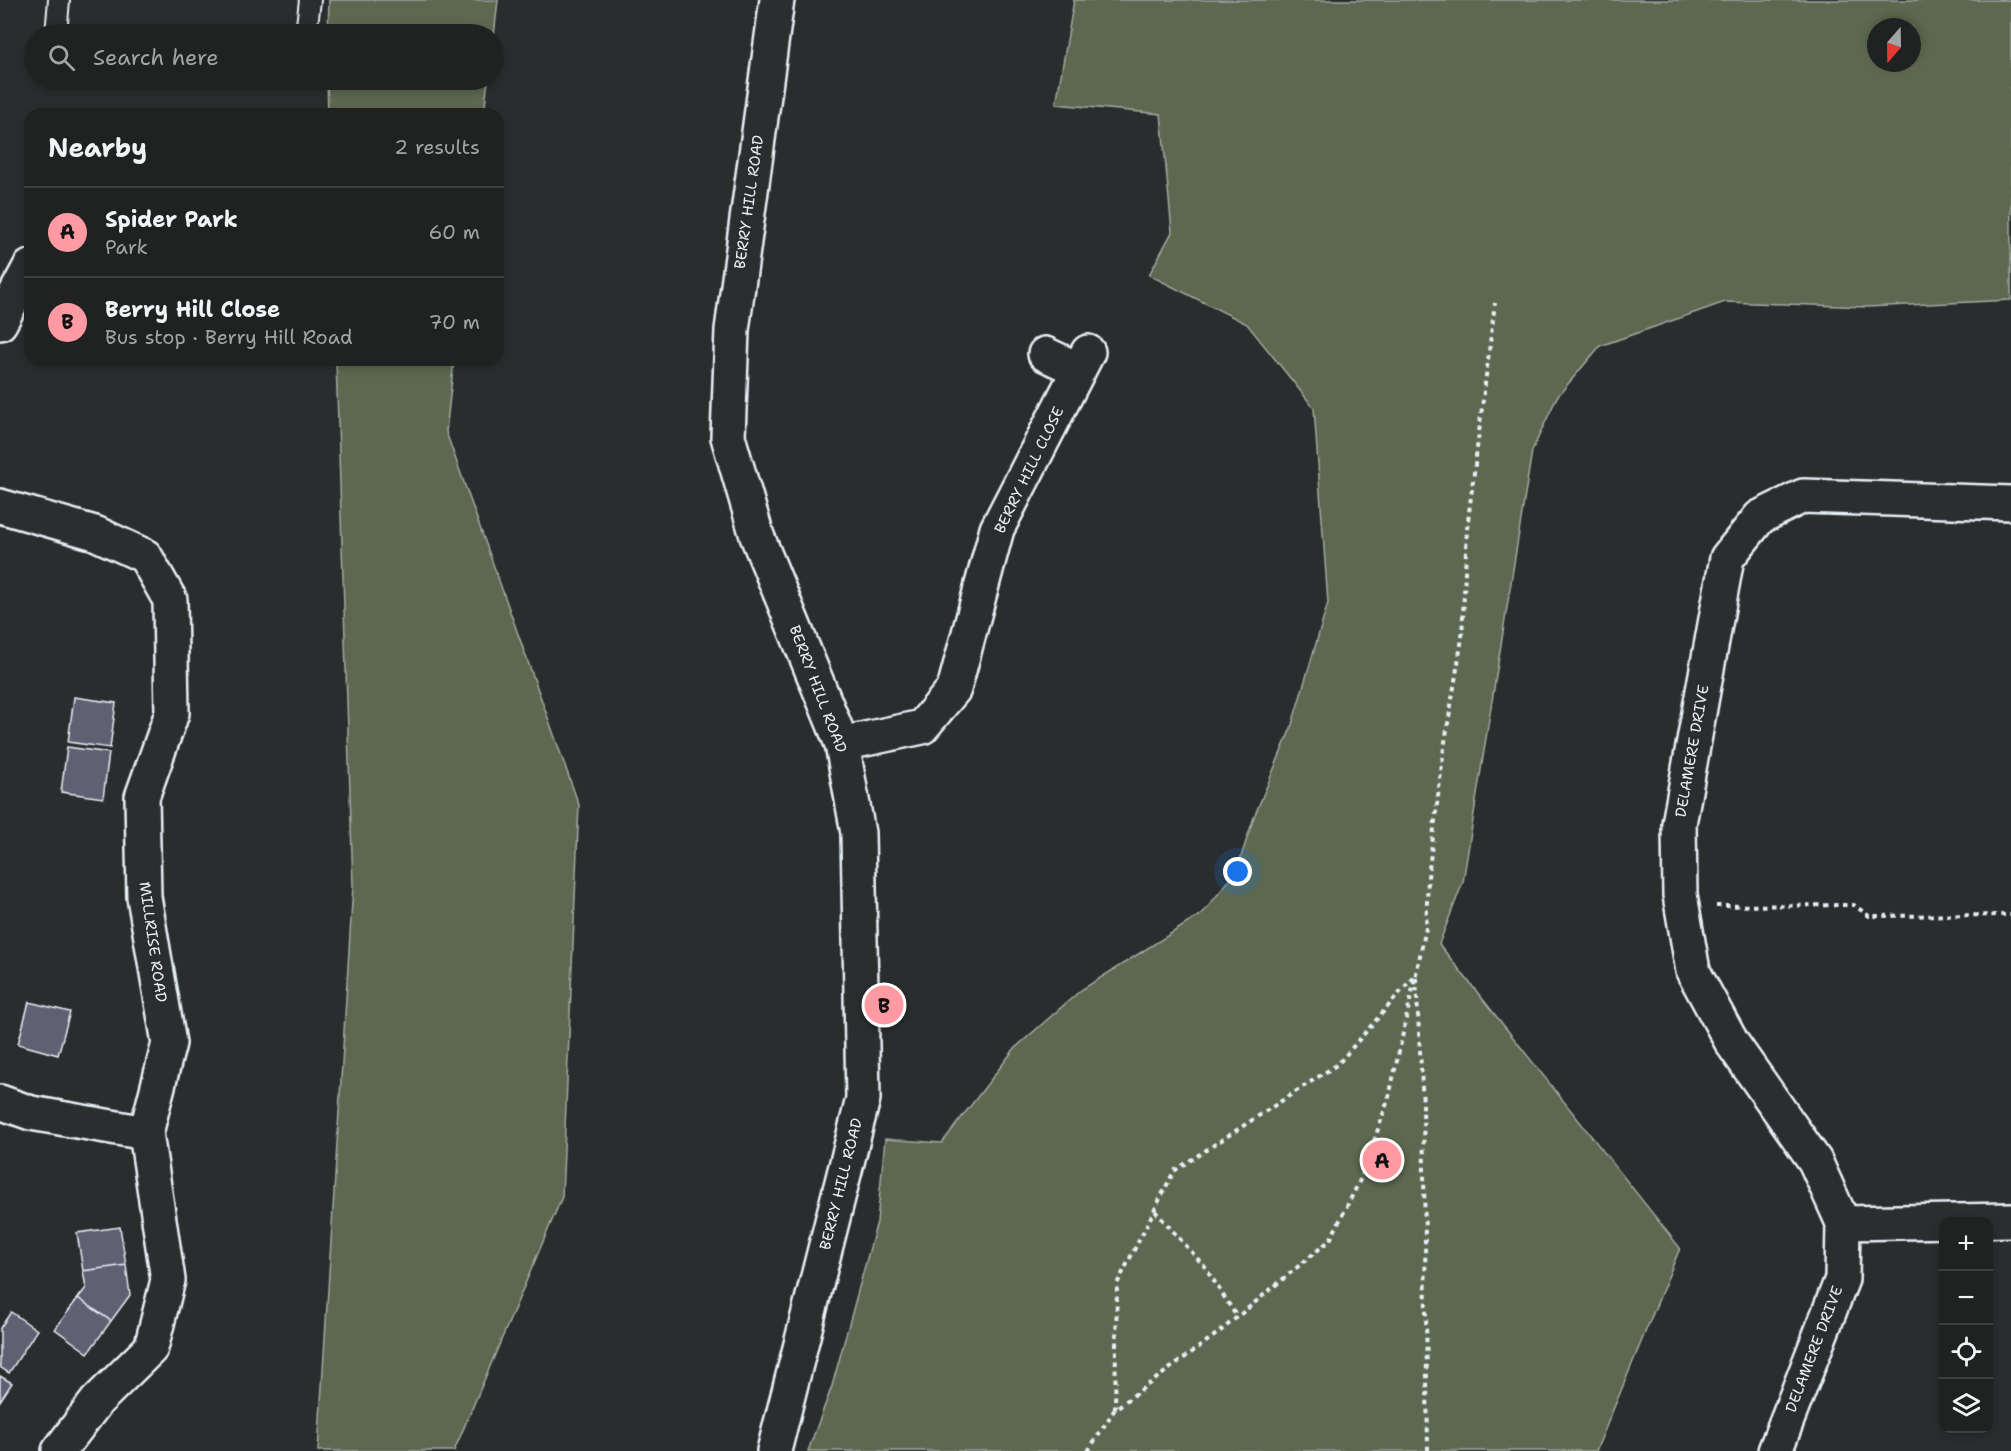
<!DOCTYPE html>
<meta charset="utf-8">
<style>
body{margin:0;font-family:"Shantell Sans",sans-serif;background:#282a2a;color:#f1f3f6}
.controls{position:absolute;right:18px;bottom:18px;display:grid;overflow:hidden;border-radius:12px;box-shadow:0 3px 9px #0003}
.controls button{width:54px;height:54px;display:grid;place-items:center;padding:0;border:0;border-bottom:2px solid #3d3f40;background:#202222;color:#f1f3f6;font:30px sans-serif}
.compass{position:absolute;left:1867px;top:18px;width:54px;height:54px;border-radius:50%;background:#202222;box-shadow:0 3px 9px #0003;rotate:200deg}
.you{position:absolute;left:1238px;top:872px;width:21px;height:21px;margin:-15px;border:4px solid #fff;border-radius:50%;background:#1a73e8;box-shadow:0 0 0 9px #1a73e833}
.badge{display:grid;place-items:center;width:39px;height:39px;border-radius:50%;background:#ff9aa2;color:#111;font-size:20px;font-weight:700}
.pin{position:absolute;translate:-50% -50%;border:3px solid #fff;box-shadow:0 2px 6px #0006}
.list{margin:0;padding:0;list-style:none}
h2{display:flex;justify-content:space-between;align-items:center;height:78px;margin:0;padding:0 24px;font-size:26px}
h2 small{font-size:20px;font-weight:400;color:#a2a4a5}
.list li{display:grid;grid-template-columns:39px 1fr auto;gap:18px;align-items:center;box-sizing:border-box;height:90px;padding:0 24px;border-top:2px solid #3d3f40}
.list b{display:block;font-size:22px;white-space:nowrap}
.list p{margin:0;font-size:20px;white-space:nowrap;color:#a2a4a5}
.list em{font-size:20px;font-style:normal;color:#a2a4a5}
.icon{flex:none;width:33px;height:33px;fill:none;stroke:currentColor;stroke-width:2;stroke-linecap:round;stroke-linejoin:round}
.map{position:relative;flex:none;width:2011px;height:1451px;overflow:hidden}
.search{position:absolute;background:#202222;box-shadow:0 3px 9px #0003;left:24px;top:24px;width:480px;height:66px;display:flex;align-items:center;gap:15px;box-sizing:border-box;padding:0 21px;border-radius:33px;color:#a2a4a5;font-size:22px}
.panel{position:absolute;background:#202222;box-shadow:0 3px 9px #0003;left:24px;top:108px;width:480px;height:258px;border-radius:18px}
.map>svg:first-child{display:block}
</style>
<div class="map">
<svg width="2011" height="1451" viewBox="0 0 2011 1451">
<rect width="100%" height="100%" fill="#2a2d2e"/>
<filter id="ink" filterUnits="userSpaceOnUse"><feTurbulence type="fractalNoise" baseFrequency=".0167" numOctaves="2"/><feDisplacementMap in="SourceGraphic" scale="12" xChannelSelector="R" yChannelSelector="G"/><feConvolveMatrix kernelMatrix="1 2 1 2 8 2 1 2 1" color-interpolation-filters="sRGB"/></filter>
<g filter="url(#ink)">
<!-- green -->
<path fill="#5b684f" stroke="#a2aca4" stroke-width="1.5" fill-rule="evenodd" d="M329,0H498L494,36L328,34Z
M1074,0H2011V300L1867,307L1725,302L1600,346L1557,397L1532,451L1463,882L1439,944L1680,1248L1596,1451H808L832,1386L877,1222L885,1139L942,1143L1015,1048L1081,990L1202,914L1236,872L1254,817L1291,728L1328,603L1314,408L1247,324L1149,275L1172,232L1161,114L1056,104ZM1876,27H1912V63H1876Z
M327,80H488L484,114H328Z
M336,360H454L446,432L579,805L562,1197L454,1451H318L353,886Z"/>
<!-- building -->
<path fill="#606072" stroke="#e8f1f8" stroke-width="1.5" d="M74,697L116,703L110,748L68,742Z
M67,747L109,753L103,798L61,792Z
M29,1002L70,1012L58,1055L18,1044Z
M120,1227L126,1265L83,1271L77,1233Z
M126,1265L130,1295L111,1321L78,1298L86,1288L83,1271Z
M78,1298L111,1321L88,1353L55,1329Z
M11,1312L37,1330L9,1373L0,1367V1328Z
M0,1376L12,1383L0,1401Z"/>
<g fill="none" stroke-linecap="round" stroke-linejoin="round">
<!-- lane casing -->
<g stroke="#e8f1f8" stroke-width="24">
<path id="lane" d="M56,34L59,0
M306,34L310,0"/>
</g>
<!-- street casing -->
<g stroke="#e8f1f8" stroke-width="38">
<path id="street" d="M0,323L30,267
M1045,354L1079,370
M0,506L95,533L145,556L170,600L172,713L142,797L144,897L169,1043L146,1133L168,1280L151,1348L97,1401L59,1451
M842,744L922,727L954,689L997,529L1088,352
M0,1102L31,1113L146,1133
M1843,1223L2011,1220
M1775,1451L1842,1279L1843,1223L1815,1161L1732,1043L1693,971L1680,895L1679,824L1727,558L1760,517L1803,496L2011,503"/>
</g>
<!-- secondary casing -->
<g stroke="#e8f1f8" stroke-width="38">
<path id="secondary" d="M774,1451L863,1099L858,833L842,744L757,536L728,437L732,330L777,0"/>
</g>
<!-- path -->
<path stroke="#e8f1f8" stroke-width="4" stroke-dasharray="4.5 4.5" stroke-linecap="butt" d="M1716,906L1854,905L1869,916L2011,915
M1416,978L1423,1105L1428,1451
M1155,1211L1205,1267L1237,1317
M1115,1409L1117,1284L1174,1171L1338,1064L1416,974
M1088,1451L1115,1409L1218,1333L1330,1240L1362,1176L1389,1097L1426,928L1428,877L1444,748L1462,638L1467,529L1495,303"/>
<!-- lane -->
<use href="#lane" stroke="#2a2d2e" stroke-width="20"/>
<!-- street -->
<use href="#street" stroke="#2a2d2e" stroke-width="33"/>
<!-- secondary -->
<use href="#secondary" stroke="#2a2d2e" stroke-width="33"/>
</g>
</g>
<g text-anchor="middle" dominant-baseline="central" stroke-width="5" stroke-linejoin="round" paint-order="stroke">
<!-- street labels -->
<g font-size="15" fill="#e8f1f8" stroke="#2a2d2e">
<text transform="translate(749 202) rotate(-82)">BERRY HILL ROAD</text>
<text transform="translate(1029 470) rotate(-64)">BERRY HILL CLOSE</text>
<text transform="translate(818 689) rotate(69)">BERRY HILL ROAD</text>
<text transform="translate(1692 751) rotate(-80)">DELAMERE DRIVE</text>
<text transform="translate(153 942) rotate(82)">MILLRISE ROAD</text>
<text transform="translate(841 1184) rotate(-76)">BERRY HILL ROAD</text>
<text transform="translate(1814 1349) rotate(-69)">DELAMERE DRIVE</text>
</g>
</g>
</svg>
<div class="controls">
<button>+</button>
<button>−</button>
<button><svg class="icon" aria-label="locate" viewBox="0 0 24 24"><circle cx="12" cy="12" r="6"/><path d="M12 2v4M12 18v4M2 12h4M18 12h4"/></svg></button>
<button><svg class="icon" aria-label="layers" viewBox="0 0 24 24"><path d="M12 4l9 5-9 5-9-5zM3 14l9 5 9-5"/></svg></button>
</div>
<svg class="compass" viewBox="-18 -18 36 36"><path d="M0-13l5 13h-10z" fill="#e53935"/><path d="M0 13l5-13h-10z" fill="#a2a4a5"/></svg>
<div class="you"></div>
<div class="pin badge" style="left:1382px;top:1160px">A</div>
<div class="pin badge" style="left:884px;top:1005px">B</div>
<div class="search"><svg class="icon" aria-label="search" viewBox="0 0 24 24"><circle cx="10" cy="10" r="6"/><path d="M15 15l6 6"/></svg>Search here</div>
<section class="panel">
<h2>Nearby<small>2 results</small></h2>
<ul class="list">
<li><span class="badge">A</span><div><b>Spider Park</b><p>Park</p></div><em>60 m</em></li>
<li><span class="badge">B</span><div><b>Berry Hill Close</b><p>Bus stop · Berry Hill Road</p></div><em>70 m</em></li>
</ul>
</section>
</div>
